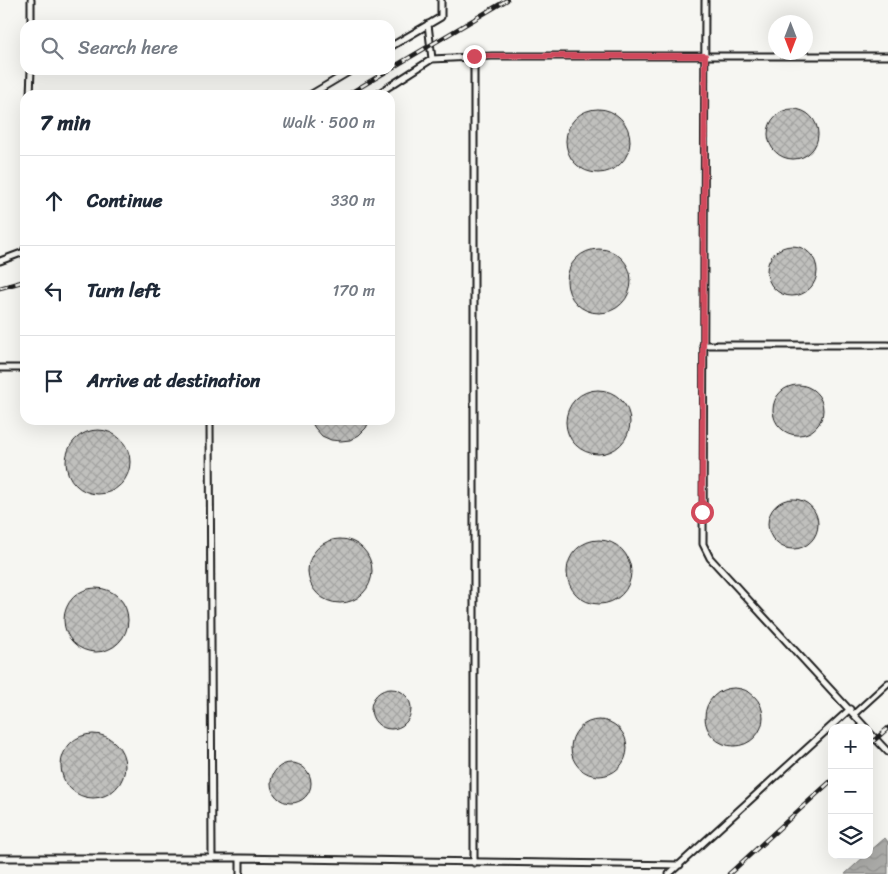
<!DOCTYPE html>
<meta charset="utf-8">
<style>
body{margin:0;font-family:Sriracha,sans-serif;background:#f2f2f3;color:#1f2937}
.controls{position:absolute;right:15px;bottom:15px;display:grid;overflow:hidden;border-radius:10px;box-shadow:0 5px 20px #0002}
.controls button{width:45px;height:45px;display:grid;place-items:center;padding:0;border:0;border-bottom:1px solid #e0e1e3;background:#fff;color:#1f2937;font:25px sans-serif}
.compass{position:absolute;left:768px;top:15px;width:45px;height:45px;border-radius:50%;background:#fff;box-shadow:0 5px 20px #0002;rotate:180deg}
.stop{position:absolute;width:15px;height:15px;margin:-11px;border:4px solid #d1495b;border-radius:50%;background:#fff}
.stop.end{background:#d1495b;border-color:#fff;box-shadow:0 1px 5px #0008}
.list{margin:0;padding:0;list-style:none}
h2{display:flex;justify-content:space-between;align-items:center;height:65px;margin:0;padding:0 20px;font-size:21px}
h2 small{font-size:16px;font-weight:400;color:#747a83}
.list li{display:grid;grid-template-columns:32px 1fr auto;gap:15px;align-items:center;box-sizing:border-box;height:90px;padding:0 20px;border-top:1px solid #e0e1e3}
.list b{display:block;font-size:19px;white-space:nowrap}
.list em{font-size:16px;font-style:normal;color:#747a83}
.icon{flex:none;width:28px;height:28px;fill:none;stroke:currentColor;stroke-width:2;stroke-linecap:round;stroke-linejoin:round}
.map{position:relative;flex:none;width:888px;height:874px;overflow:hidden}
.search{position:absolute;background:#fff;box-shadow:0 5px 20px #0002;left:20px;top:20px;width:375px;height:55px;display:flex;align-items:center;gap:12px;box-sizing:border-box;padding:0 18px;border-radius:15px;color:#747a83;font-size:19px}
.panel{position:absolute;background:#fff;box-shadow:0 5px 20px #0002;left:20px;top:90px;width:375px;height:335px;border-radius:15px}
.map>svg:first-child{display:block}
</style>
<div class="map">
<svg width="888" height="874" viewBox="0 0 888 874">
<defs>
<pattern id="water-waves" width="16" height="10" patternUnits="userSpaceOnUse" patternTransform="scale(1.25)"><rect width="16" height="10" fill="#acaca9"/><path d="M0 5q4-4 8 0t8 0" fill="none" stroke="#939391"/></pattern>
<pattern id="building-cross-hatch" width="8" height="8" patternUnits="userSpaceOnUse" patternTransform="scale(1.25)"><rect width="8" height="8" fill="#c0c0bd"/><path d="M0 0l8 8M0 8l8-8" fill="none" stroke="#a4a4a2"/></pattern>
</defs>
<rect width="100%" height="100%" fill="#f6f6f2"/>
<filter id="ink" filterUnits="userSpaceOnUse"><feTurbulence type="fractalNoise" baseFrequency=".02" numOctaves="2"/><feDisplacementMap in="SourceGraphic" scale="10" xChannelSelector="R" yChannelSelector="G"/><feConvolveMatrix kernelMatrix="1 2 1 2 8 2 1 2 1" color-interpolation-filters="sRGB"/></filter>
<g filter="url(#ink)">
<!-- water -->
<path fill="url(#water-waves)" stroke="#727271" d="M885,838L888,842V874H845L866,855H869V852Z"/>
<!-- building -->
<path fill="url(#building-cross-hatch)" stroke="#1c1c1c" d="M768 134a25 25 0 1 1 50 0a25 25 0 1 1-50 0Z
M566 141a32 32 0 1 1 64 0a32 32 0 1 1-64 0Z
M767 271a25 25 0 1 1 50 0a25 25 0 1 1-50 0Z
M567 281a32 32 0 1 1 64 0a32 32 0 1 1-64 0Z
M773 410a25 25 0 1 1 50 0a25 25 0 1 1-50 0Z
M566 422a32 32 0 1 1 64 0a32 32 0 1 1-64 0Z
M310,420H370L366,428L359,435L350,440L341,441L331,440L322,436L315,428Z
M66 462a32 32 0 1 1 64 0a32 32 0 1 1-64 0Z
M768 524a25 25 0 1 1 50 0a25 25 0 1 1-50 0Z
M308 571a32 32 0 1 1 64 0a32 32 0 1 1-64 0Z
M567 572a32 32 0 1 1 64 0a32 32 0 1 1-64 0Z
M64 620a32 32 0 1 1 64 0a32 32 0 1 1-64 0Z
M705 717a29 29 0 1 1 58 0a29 29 0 1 1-58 0Z
M371 709a20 20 0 1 1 40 0a20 20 0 1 1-40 0Z
M571 748a28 28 0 1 1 56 0a28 28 0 1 1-56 0Z
M61 766a32 32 0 1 1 64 0a32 32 0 1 1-64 0Z
M271 783a20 20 0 1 1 40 0a20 20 0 1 1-40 0Z"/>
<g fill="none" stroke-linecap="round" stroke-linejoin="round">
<!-- service casing -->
<g stroke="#1c1c1c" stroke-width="9">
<path id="service" d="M705,0L703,544L710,558L866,728
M428,24L432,59
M31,25V0
M390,47L441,17V0
M474,56V863
M30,95L31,70
M310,95L352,70
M376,95L432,59L492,56H888
M0,261L24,252L25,249
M703,345H888
M0,368H25
M210,420L212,858
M854,714L888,683
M869,732L888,752
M0,858H240L680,865
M240,858V874
M669,874L850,709"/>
</g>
<!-- service -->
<use href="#service" stroke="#f6f6f2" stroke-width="5"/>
<!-- rail casing -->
<g stroke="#1c1c1c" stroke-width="4.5">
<path id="rail" d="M390,69L507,0
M347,95L389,70
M0,288L25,281
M869,745L888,728
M729,874L832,780"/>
</g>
<!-- rail -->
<use href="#rail" stroke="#f6f6f2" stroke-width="2.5" stroke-dasharray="8" stroke-linecap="butt"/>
</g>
</g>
<g fill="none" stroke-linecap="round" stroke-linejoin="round" filter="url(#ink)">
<!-- route -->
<path stroke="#d1495b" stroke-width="6" d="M474,56H705L702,512"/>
</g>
</svg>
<div class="controls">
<button>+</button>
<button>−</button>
<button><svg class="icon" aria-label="layers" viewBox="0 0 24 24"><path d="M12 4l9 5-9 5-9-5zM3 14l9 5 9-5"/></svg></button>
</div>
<svg class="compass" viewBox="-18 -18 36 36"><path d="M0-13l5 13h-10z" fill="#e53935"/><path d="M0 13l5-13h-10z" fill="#747a83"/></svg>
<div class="stop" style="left:702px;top:512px"></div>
<div class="stop end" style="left:474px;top:56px"></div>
<div class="search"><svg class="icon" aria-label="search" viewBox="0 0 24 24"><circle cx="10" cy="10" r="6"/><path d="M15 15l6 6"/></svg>Search here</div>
<section class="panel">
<h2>7 min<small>Walk · 500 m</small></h2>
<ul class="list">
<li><svg class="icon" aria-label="ahead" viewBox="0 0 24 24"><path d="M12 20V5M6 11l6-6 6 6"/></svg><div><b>Continue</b></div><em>330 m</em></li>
<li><svg class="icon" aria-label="left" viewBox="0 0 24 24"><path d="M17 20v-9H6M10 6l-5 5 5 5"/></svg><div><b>Turn left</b></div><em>170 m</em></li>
<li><svg class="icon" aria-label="arrive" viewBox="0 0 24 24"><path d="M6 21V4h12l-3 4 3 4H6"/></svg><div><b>Arrive at destination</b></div></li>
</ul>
</section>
</div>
